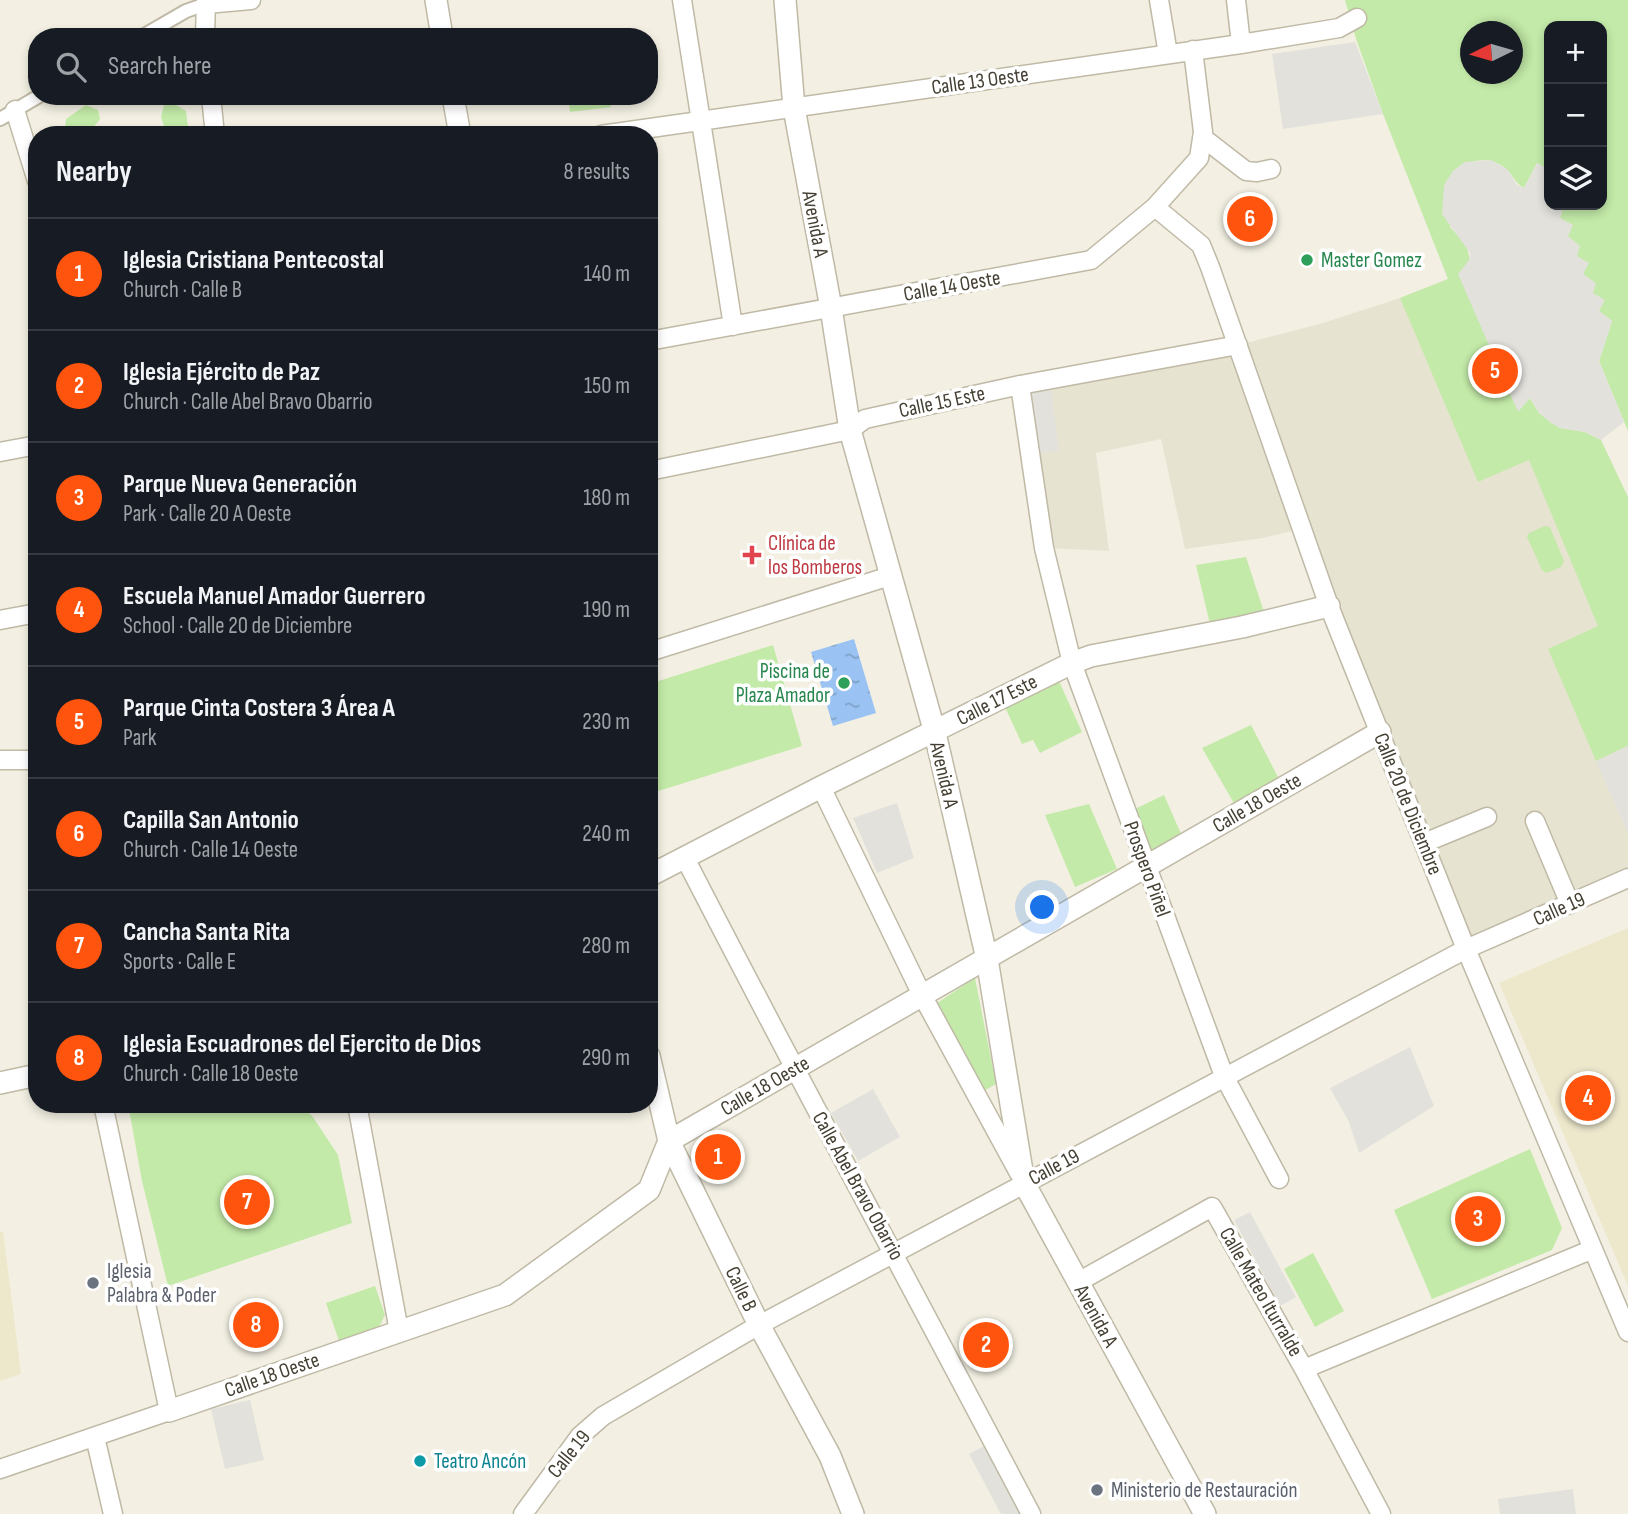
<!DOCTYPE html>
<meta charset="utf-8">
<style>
body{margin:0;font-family:"Sofia Sans Condensed",sans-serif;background:#20242c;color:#f1f3f6}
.controls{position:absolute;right:21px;top:21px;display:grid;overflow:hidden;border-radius:14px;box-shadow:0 4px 10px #0003}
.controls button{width:63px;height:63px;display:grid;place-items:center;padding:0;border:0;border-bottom:2px solid #363941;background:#171b24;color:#f1f3f6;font:35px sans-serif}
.compass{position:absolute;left:1460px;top:21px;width:63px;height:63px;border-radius:50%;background:#171b24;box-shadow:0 4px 10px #0003;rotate:265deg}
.you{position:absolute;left:1043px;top:908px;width:24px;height:24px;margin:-18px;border:5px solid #fff;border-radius:50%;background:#1a73e8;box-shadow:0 0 0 10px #1a73e833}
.badge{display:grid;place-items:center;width:46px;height:46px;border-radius:50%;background:#ff540e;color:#fff;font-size:23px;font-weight:700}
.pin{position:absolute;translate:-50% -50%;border:4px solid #fff;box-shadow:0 2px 7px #0006}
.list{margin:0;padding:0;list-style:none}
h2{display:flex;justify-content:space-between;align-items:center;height:91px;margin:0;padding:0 28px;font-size:30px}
h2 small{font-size:23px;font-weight:400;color:#9ea1a6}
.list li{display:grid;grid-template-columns:46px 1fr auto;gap:21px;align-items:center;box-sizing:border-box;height:112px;padding:0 28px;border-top:2px solid #363941}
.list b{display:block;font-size:26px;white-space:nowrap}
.list p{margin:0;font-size:23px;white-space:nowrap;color:#9ea1a6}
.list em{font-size:23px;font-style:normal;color:#9ea1a6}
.icon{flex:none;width:38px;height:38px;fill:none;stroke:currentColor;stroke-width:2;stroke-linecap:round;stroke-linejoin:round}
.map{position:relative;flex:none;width:1628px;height:1514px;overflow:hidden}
.search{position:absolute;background:#171b24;box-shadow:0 4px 10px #0003;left:28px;top:28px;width:630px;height:77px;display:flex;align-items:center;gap:18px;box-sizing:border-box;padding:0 24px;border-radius:28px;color:#9ea1a6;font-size:26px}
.panel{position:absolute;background:#171b24;box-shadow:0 4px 10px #0003;left:28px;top:126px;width:630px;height:987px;border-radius:28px}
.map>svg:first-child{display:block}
</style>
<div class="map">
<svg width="1628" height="1514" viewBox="0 0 1628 1514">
<defs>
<pattern id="water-ripples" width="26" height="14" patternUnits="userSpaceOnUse" patternTransform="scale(1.75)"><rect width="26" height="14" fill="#9ac3f4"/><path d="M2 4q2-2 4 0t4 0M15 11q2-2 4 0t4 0" fill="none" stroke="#7fa0c6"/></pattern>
</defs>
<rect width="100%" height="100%" fill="#f3f0e3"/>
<!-- residential -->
<path fill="#e7e3d1" d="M1448,279L1529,459L1628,695V878L1466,949L1301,529L1263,538L1185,549L1161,439L1096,453L1109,551L1044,548L1020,385L1238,345L1323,323L1400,298Z"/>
<!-- education -->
<path fill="#ede8cc" d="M1628,928V1286L1499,983Z
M3,1231L21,1374L0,1381V1232Z"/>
<!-- green -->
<path fill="#c3eaa8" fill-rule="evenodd" d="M1345,0H1628V431L1599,361L1612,321L1599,311L1560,218L1563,208L1559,205H1602V26H1549V183L1543,180L1547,169L1537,163L1524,188C1514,183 1513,174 1505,168C1489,155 1468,160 1453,171L1450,227C1459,237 1470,246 1469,260L1518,411L1530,398L1539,413L1560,428L1585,432L1601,440L1628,497V746L1596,761L1548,649L1598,626L1529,460L1478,482L1400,298L1448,279L1383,114L1356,39ZM1470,32H1512V74H1470Z
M568,96H610L611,107L570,112Z
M86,105L98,110L100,119C92,131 79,141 65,131L66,119Z
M164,105H176L186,111L189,135H167L161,117Z
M1545,526L1550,527L1564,561L1561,567L1546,573L1542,570L1527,537L1529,533Z
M1246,557L1264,612L1210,624L1196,565Z
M773,645L802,746L649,794V684Z
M1058,679L1082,732L1040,753L1033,740L1022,744L1004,705Z
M1251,725L1279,779L1235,805L1202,748Z
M1164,795L1182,836L1151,853L1135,809Z
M1089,804L1117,869L1075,887L1045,815Z
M975,978L996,1084L982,1092L934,1005Z
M128,1104H299L313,1117L338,1155L352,1223L168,1286L142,1181Z
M1530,1149L1562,1228L1552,1250L1432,1299L1394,1210Z
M1313,1253L1344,1311L1315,1327L1284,1269Z
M375,1286L385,1315L379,1327L339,1341L326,1303Z"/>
<!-- parking -->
<path fill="#e3e1dc" d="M1355,42L1383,114L1283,129L1272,54Z
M1491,160L1507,169L1517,185L1524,188L1537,163L1547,169L1543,180L1549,183V205H1559L1563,208L1560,218L1573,225L1568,236L1580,246L1577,256L1589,263L1583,274L1596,283L1593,293L1605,300L1599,311L1612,321L1599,361L1624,422L1601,440L1585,432L1560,428L1551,423L1539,413L1530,398L1518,412L1458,274L1469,260L1470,253L1442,214L1444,185L1453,171L1465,162Z
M1051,388L1059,451L1036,453L1027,392Z
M1628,746V834L1596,761Z
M897,803L914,858L877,873L853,818Z
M1410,1047L1434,1106L1359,1153L1349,1122L1330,1088Z
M873,1089L900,1137L858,1161L831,1113Z
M1250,1212L1296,1297L1280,1306L1234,1220Z
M250,1400L264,1460L225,1469L211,1409Z
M986,1445L1022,1514H1001L969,1454Z
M1573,1489L1576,1514H1500L1498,1499Z"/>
<!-- water -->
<path fill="url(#water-ripples)" d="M854,639L876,713L833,726L811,652Z"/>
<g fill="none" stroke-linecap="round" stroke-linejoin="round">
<!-- pedestrian casing -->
<g stroke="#bfb9a5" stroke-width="16">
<path id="pedestrian" d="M141,37L186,11L206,4
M0,119L39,96"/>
</g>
<!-- minor casing -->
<g stroke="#bfb9a5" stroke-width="21">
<path id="minor" d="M682,0L733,326
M1159,0L1168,54
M1236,0L1241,44
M206,4L251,0
M205,37L206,0
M211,96L215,135
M15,110L37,181
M601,135L1241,44L1339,28L1357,18
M1202,137L1246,171L1257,172L1271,169
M1155,207L1201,245L1210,267L1329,606L1466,949L1628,1332
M649,341L1091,260L1155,207L1199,158L1203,132L1193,50
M1020,385L1044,548L1072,663L1224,1076L1279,1179
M0,452L37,445
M649,471L850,430L865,419L1020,385L1238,345
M0,620L37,613
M649,652L890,576
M0,760H37
M821,787L922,995L1019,1173
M1535,821L1570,904
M1424,843L1487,817
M685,858C798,1078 916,1295 1031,1514
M357,1104L399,1331
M1078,1282L1212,1207L1304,1369L1381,1514
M1304,1369L1593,1249
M95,1437L113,1514
M0,1469L169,1411L103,1104
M523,1514L580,1436L603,1416L759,1325L1466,949L1628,878"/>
</g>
<!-- tertiary casing -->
<g stroke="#bfb9a5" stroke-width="24">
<path id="tertiary" d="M436,0L442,37
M785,0L794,108L831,308L850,430L935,733L987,959L1024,1183L1205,1514
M453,96L460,135
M649,876L821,787L1072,663L1091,656L1242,627L1329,606
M649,1056L669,1141L759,1325L830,1456L853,1514
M0,1083L37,1075
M169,1411L505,1295L649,1190L669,1141L1380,732"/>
</g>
<!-- pedestrian -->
<use href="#pedestrian" stroke="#fff" stroke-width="12"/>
<!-- minor -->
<use href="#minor" stroke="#fff" stroke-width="18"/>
<!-- tertiary -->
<use href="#tertiary" stroke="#fff" stroke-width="21"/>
</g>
<!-- markers -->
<g fill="#2e9e5b" stroke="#fff" stroke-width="2.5">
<circle cx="1307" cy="260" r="7"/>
<circle cx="844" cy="683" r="7"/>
</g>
<path fill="#e0444e" stroke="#fff" stroke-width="2.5" d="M748.5 544.5h7v7h7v7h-7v7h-7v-7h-7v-7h7z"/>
<g fill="#6b7280" stroke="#fff" stroke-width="2.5">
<circle cx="93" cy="1283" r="7"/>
<circle cx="1097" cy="1490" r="7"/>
</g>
<circle fill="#0f9aa8" stroke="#fff" stroke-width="2.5" cx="420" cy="1461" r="7"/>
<g text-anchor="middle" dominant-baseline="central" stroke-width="7" stroke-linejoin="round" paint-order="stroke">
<!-- street labels -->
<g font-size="21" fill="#454033" stroke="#fff">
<text transform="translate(980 81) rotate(-8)">Calle 13 Oeste</text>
<text transform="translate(815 224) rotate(79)">Avenida A</text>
<text transform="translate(952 286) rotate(-10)">Calle 14 Oeste</text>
<text transform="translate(942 402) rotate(-12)">Calle 15 Este</text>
<text transform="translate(997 700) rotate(-27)">Calle 17 Este</text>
<text transform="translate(944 775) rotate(77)">Avenida A</text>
<text transform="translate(1257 803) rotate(-30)">Calle 18 Oeste</text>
<text transform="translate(1408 804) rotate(68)">Calle 20 de Diciembre</text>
<text transform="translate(1147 869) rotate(70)">Prospero Piñel</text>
<text transform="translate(1559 909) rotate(-24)">Calle 19</text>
<text transform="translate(765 1086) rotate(-30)">Calle 18 Oeste</text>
<text transform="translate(1054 1167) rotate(-28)">Calle 19</text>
<text transform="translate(858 1186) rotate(61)">Calle Abel Bravo Obarrio</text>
<text transform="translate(741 1289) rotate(64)">Calle B</text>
<text transform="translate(1261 1292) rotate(60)">Calle Mateo Iturralde</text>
<text transform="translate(1096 1316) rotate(61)">Avenida A</text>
<text transform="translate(272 1375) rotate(-19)">Calle 18 Oeste</text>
<text transform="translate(569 1454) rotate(-51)">Calle 19</text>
</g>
<!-- leisure labels -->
<g font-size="21" fill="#27864d" stroke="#fff" text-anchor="start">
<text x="1321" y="260">Master Gomez</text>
<text x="830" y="671" text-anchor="end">Piscina de<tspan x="830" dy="24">Plaza Amador</tspan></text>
</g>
<!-- health labels -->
<g font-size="21" fill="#be3a42" stroke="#fff" text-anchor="start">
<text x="768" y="543">Clínica de<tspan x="768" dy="24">los Bomberos</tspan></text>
</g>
<!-- worship labels -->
<g font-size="21" fill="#5b616d" stroke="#fff" text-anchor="start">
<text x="107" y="1271">Iglesia<tspan x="107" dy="24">Palabra &amp; Poder</tspan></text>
<text x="1111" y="1490">Ministerio de Restauración</text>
</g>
<!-- culture labels -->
<g font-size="21" fill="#0d838f" stroke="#fff" text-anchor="start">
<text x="434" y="1461">Teatro Ancón</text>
</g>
</g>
</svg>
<div class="controls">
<button>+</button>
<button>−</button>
<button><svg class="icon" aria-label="layers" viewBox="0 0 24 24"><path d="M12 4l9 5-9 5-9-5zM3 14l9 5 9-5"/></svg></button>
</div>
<svg class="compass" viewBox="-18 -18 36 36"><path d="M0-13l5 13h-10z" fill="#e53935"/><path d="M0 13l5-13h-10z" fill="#9ea1a6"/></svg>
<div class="you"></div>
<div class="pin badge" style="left:718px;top:1157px">1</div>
<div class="pin badge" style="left:986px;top:1345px">2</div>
<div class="pin badge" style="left:1478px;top:1219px">3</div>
<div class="pin badge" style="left:1588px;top:1098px">4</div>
<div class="pin badge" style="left:1495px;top:371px">5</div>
<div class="pin badge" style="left:1250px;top:219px">6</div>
<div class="pin badge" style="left:247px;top:1202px">7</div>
<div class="pin badge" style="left:256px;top:1325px">8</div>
<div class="search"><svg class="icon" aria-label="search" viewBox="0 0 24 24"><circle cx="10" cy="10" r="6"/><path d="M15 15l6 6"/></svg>Search here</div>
<section class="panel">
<h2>Nearby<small>8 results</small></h2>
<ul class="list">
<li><span class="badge">1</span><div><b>Iglesia Cristiana Pentecostal</b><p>Church · Calle B</p></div><em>140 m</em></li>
<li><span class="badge">2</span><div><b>Iglesia Ejército de Paz</b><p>Church · Calle Abel Bravo Obarrio</p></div><em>150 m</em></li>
<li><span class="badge">3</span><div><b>Parque Nueva Generación</b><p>Park · Calle 20 A Oeste</p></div><em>180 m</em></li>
<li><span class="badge">4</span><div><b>Escuela Manuel Amador Guerrero</b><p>School · Calle 20 de Diciembre</p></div><em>190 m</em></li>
<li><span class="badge">5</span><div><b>Parque Cinta Costera 3 Área A</b><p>Park</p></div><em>230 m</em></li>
<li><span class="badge">6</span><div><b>Capilla San Antonio</b><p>Church · Calle 14 Oeste</p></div><em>240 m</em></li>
<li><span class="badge">7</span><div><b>Cancha Santa Rita</b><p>Sports · Calle E</p></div><em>280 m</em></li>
<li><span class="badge">8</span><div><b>Iglesia Escuadrones del Ejercito de Dios</b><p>Church · Calle 18 Oeste</p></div><em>290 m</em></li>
</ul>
</section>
</div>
